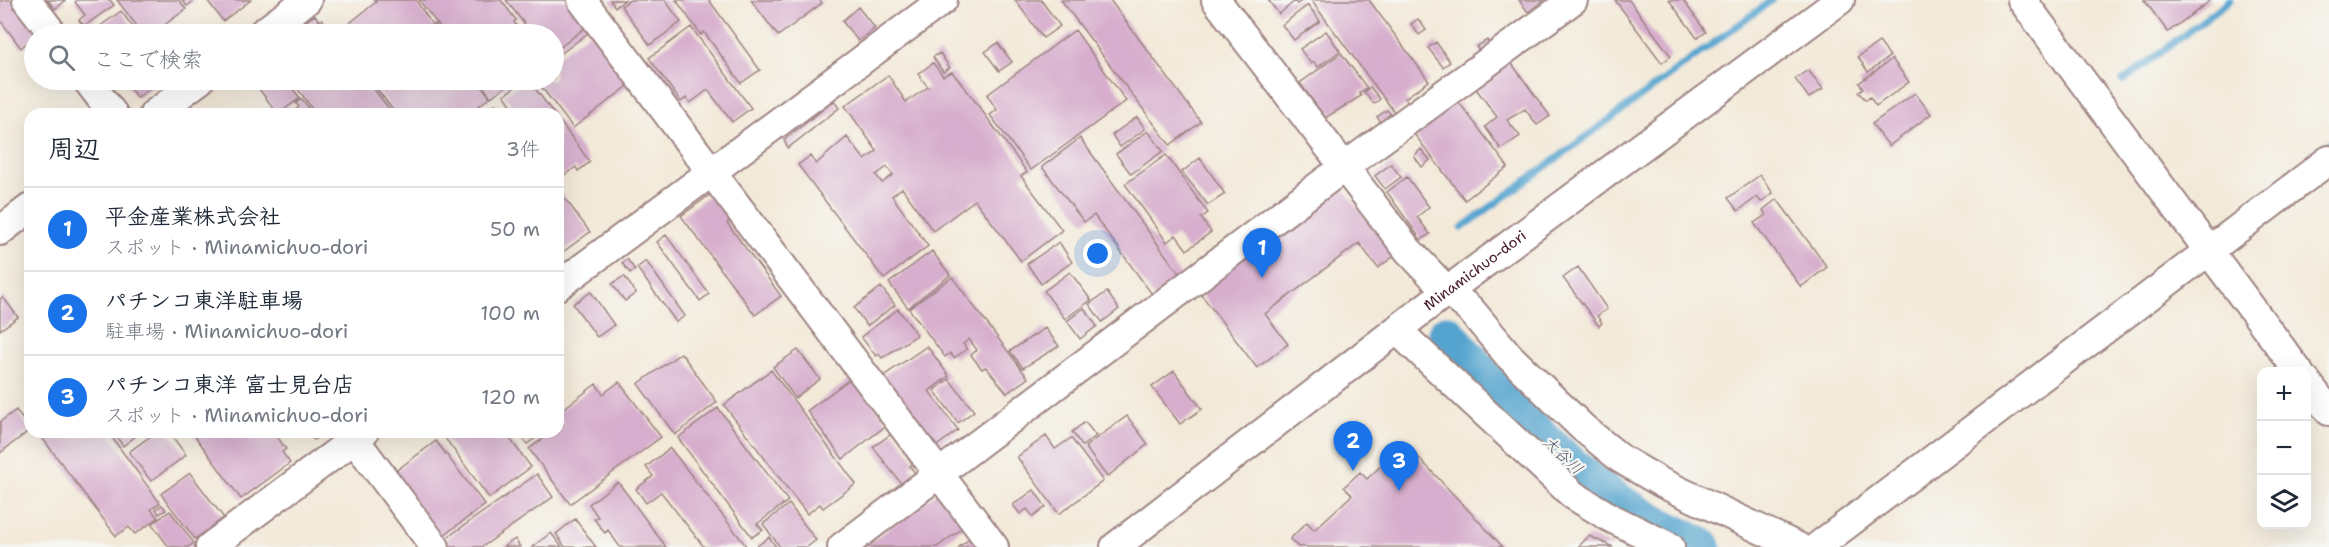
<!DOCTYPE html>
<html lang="ja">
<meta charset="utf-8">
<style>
body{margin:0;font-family:"Shantell Sans","Klee One",sans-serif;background:#f6f6f7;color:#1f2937}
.controls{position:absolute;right:18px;bottom:18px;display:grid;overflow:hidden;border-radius:12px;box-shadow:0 6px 24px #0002}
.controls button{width:54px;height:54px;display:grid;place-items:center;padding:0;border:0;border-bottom:2px solid #e0e1e3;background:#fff;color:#1f2937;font:30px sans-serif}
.you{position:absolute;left:1098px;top:254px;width:21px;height:21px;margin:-15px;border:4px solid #fff;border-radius:50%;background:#1a73e8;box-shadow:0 0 0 9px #1a73e833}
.badge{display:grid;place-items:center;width:39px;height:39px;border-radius:50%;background:#1a73e8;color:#fff;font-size:20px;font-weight:700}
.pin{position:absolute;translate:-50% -50px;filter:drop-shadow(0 2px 3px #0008)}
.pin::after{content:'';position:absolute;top:32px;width:21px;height:18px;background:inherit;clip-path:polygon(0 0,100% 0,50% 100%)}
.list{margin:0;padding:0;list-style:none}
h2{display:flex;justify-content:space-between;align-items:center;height:78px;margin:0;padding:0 24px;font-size:26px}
h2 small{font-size:20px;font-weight:400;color:#747a83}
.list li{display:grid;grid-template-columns:39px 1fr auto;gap:18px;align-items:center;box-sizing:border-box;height:84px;padding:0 24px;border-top:2px solid #e0e1e3}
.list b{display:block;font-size:22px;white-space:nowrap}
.list p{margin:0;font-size:20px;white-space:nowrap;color:#747a83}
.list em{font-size:20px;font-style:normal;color:#747a83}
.icon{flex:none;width:33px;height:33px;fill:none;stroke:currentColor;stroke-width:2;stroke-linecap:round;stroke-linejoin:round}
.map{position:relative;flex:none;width:2329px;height:547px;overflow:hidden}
.search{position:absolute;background:#fff;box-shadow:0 6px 24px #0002;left:24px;top:24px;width:540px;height:66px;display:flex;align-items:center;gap:15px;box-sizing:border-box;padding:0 21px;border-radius:33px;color:#747a83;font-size:22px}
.panel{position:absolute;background:#fff;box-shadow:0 6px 24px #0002;left:24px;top:108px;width:540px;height:330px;border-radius:18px}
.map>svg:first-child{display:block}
</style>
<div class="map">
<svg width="2329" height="547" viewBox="0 0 2329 547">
<rect width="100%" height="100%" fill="#f6f6f2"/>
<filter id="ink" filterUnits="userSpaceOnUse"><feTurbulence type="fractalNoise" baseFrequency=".0167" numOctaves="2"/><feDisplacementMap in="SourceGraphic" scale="12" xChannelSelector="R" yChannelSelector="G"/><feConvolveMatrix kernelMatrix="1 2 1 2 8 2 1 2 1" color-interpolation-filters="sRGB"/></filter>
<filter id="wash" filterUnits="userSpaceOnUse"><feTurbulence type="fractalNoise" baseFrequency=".008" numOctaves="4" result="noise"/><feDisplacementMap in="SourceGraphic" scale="24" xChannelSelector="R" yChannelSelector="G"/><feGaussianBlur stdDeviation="1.35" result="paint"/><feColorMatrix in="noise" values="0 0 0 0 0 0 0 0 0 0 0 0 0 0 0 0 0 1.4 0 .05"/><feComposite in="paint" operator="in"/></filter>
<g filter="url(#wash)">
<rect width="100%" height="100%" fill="#f3e9d8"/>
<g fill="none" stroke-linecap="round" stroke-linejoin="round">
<!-- stream -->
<path stroke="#55a4cf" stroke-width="7" d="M2123,81L2230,0
M2314,154L2329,143
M1462,228L1772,0"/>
<!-- river -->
<path stroke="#55a4cf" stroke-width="39" d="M1447,334C1501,397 1564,471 1636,513C1657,526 1680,536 1702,547"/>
</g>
<g id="blocks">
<!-- building -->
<path fill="#d7aecd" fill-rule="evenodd" d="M3,0H17L39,34H34V37L21,48L0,20V2Z
M48,0H63L65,1L55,9Z
M78,0H110L114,5L84,26L79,20L85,15L75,2Z
M117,0H179L186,9L152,34H143Z
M182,0H195L187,6Z
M207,0H251L223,21Z
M374,0H416L433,26L435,24L443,34H336L376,2Z
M419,0H501L516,20L514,22L521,32L518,34H445Z
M506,0H573L591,23L554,52V34H532Z
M610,0H625L615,7Z
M630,0H665L681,22L650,45L621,6Z
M676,0H709L760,70L741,83L704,32L701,35Z
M751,0H820L822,3L778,36Z
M1015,0H1041L1060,26L1043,38Z
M1061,0H1110L1201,122L1170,145Z
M1268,0H1303L1297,4L1295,1L1279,14Z
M1311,0H1369L1429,81L1405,98L1409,103L1395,113Z
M1519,0H1544L1528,12Z
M1615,0H1629L1671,56L1662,63Z
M1669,0H1683L1706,32L1697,38Z
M2144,0H2211L2168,32Z
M1308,5L1320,21L1294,40L1282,25Z
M858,7L875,28L858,41L842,21Z
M121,11L138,34H89L99,27Z
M315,15L319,21L322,19L333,34H297L294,30Z
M1418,19L1426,30L1419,35L1411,24Z
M691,27L751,108L732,122L708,90L690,103L686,98L681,102L649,58Z
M592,30L632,83L573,128L536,80H554V59Z
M1075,30L1126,101L1031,170L990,115L997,110L987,95Z
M1326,31L1340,51L1318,67L1314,62L1311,64L1300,49Z
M1487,40L1491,46L1481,53L1476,47Z
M1436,42L1450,62L1443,67L1428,48Z
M1879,42L1890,56L1868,72L1858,57Z
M998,43L1012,62L999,71L985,52Z
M940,53L950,68L943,72L933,57Z
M1341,53L1367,88L1359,93L1361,96L1325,118L1300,83Z
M1507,57L1550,116L1537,125L1525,109L1507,120L1520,136L1501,149L1485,127L1497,117L1471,82Z
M1892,59L1909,82L1876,106L1870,97L1866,100L1858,92L1863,88L1859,83Z
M933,63L943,76L952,72L966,89L1027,172L1021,176L1062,230L1021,261L975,200L933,231L902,188L892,196L928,246L884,279L798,165L810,156L816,164L847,137L865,160L877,151L845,106L888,75L906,102L928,87L918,74ZM887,167L893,175L882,183L876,175Z
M1808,70L1823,89L1809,98L1795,79Z
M123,80H162L137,98Z
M252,80H286L300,98L278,114Z
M303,80H367L393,114H316L295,85Z
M370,80H477L490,97L469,114H396Z
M478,80H515L491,97Z
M525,80H529L554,114H518L504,95Z
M1370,87L1380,99L1374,104L1364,92Z
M1915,93L1931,114L1889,146L1872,124Z
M1455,97L1508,167L1465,200L1411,130Z
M302,99L313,114H289L299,107L296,103Z
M834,101L839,108L788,148L784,140Z
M495,104L502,114H482Z
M1387,110L1394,118L1383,125L1377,117Z
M1137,117L1145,129L1120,147L1112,135Z
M558,119L590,162L578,171L576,167L563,176L558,169Z
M1148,131L1163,151L1131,174L1116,154Z
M1080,138L1181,276L1154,297L1094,215L1084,222L1042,167Z
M1421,149L1430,160L1422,167L1414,156Z
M1166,155L1208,213L1201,218L1211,232L1187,250L1176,235L1167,242L1125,184Z
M1200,158L1225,194L1208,205L1182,172Z
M1391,164L1401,177L1385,189L1375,176Z
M1760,175L1773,193L1761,202L1757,197L1738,211L1728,198Z
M1407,177L1429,207L1417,217L1430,234L1421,240L1387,192Z
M1338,182L1394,256L1378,268L1359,243L1265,314L1288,344L1257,368L1197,289Z
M558,189L590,232L560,254L558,252Z
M715,191L735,218L727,223L781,296L755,315L681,216Z
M1777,199L1827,267L1801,287L1754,223L1766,215L1763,210Z
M666,235L709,294L700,301L657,242Z
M1059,242L1072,262L1041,284L1027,264Z
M932,251L950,275L908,308L889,283Z
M627,259L635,270L630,273L622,263Z
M646,261L685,316L676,322L637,268Z
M1578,267L1607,309L1597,316L1602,323L1599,326L1563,278Z
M1070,272L1091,300L1065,319L1044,291Z
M624,276L636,293L625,301L612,284Z
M952,277L1028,378L1007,393L986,367L982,369L971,355L977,350L969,339L963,344L967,349L954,358L950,353L945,357L909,309Z
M881,287L895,305L867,326L854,308Z
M591,292L614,325L597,337L573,304Z
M1107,292L1119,309L1102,322L1089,304Z
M3,297L18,317L0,330V299Z
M1084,308L1097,326L1080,339L1067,321Z
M898,309L917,335L882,358L879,354L876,356L861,337Z
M1045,328L1059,346L1023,368L1010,351Z
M927,346L949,376L929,391L958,430L934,448L882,377Z
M798,350L820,379L795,398L773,367Z
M681,353L717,402L675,435L638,384Z
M771,370L856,484L823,508L820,504L807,514L724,405Z
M1174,371L1202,409L1180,424L1152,387Z
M854,376L888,424L843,459L807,411Z
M949,379L974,411L958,423L934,390Z
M619,382L661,437L570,504L529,449L552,432H558V428L563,424L558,413L596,384L603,394Z
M718,408L788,501L757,524L763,530L752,537L678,438Z
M16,410L30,430L0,453V422Z
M1127,416L1148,444L1107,477L1085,447Z
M1085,422L1096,436L1082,446L1072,432Z
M52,432H108L160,503L151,509L158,518L135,534L129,527L116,536L43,439Z
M113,432H141L123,446Z
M156,432H169L186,455L151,481L129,452Z
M192,432H274L286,449L282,452L290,463L241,499Z
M307,432H325L314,440Z
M453,432H505L531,467L489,498L445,438Z
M518,432H544L527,444Z
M894,432L916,462L910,466L915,473L912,475L914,478L903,486L873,447Z
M1046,436L1055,449L1071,438L1103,481L1059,514L1017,457Z
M436,441L485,505L441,537L393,473Z
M1405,443L1503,547H1298L1290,539L1307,522L1314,530L1352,495L1344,487L1360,472L1367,479Z
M670,448L747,547H704L661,492L646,503L636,489L653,476L646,467Z
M190,473L224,518L195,539L161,494Z
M537,474L553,497L482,547H450L445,539Z
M618,482L666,547H620L608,530L605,533L594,519L598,517L589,504Z
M1034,490L1046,507L1033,517L1027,509L1020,514L1013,505Z
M938,492L964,527L937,547H864Z
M789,504L816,540L807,547H780L763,524Z
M162,505L166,510L159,514L156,509Z
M170,511L194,543L188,547H169L152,524Z
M575,519L596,547H565L556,534Z
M551,533L562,547H532Z
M973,536L981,547H959Z
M1589,536L1613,547H1578Z
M769,537L776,547H756Z
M515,539L520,547H503Z"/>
</g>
</g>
<g filter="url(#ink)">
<use href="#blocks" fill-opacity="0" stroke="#9e8482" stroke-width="1.5"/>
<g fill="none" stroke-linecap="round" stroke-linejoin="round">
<!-- minor casing -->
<g stroke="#9e8482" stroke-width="32">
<g id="minor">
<path d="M27,0L53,34"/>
<path d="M582,0L994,547"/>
<path d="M1216,0L1408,250L1447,291L1470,309L1509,356L1582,427L1621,459L1662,483L1798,547"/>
<path d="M2022,0L2299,372"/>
<path d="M261,34L307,0"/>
<path d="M87,80L113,114"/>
<path d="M154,114L200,80"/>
<path d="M0,231L30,208"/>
<path d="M558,286L943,0"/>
<path d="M1397,330L1573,495L1611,518L1670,547"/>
<path d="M2306,381L2329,411"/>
<path d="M349,432L435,547"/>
<path d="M210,547L364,432"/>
<path d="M842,547L1344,167L1573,0"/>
<path id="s1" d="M1115,547L1447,291L1840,0"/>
<path d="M1817,547L2329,160"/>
</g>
</g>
<!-- minor -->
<use href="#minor" stroke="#fff" stroke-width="28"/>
</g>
</g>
<g text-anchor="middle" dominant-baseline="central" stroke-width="4.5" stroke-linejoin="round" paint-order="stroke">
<!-- street labels -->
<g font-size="15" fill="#4a1f2b" stroke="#f6f6f2">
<text stroke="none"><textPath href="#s1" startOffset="454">Minamichuo-dori</textPath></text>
</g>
<!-- water labels -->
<g font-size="16" font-style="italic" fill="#4e546d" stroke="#f6f6f2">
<text transform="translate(1563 455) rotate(43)">大谷川</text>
</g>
</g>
</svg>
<div class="controls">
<button>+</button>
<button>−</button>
<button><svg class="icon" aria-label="layers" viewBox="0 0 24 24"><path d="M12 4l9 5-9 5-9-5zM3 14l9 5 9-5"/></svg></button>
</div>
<div class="you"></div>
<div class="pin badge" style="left:1262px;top:278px">1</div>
<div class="pin badge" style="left:1353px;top:471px">2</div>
<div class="pin badge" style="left:1399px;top:491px">3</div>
<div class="search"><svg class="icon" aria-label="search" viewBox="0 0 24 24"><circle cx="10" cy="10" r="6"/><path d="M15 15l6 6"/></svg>ここで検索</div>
<section class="panel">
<h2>周辺<small>3件</small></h2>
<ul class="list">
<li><span class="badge">1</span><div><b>平金産業株式会社</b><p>スポット · Minamichuo-dori</p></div><em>50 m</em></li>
<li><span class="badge">2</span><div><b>パチンコ東洋駐車場</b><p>駐車場 · Minamichuo-dori</p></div><em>100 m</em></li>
<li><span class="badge">3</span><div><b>パチンコ東洋 富士見台店</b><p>スポット · Minamichuo-dori</p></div><em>120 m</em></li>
</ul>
</section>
</div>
